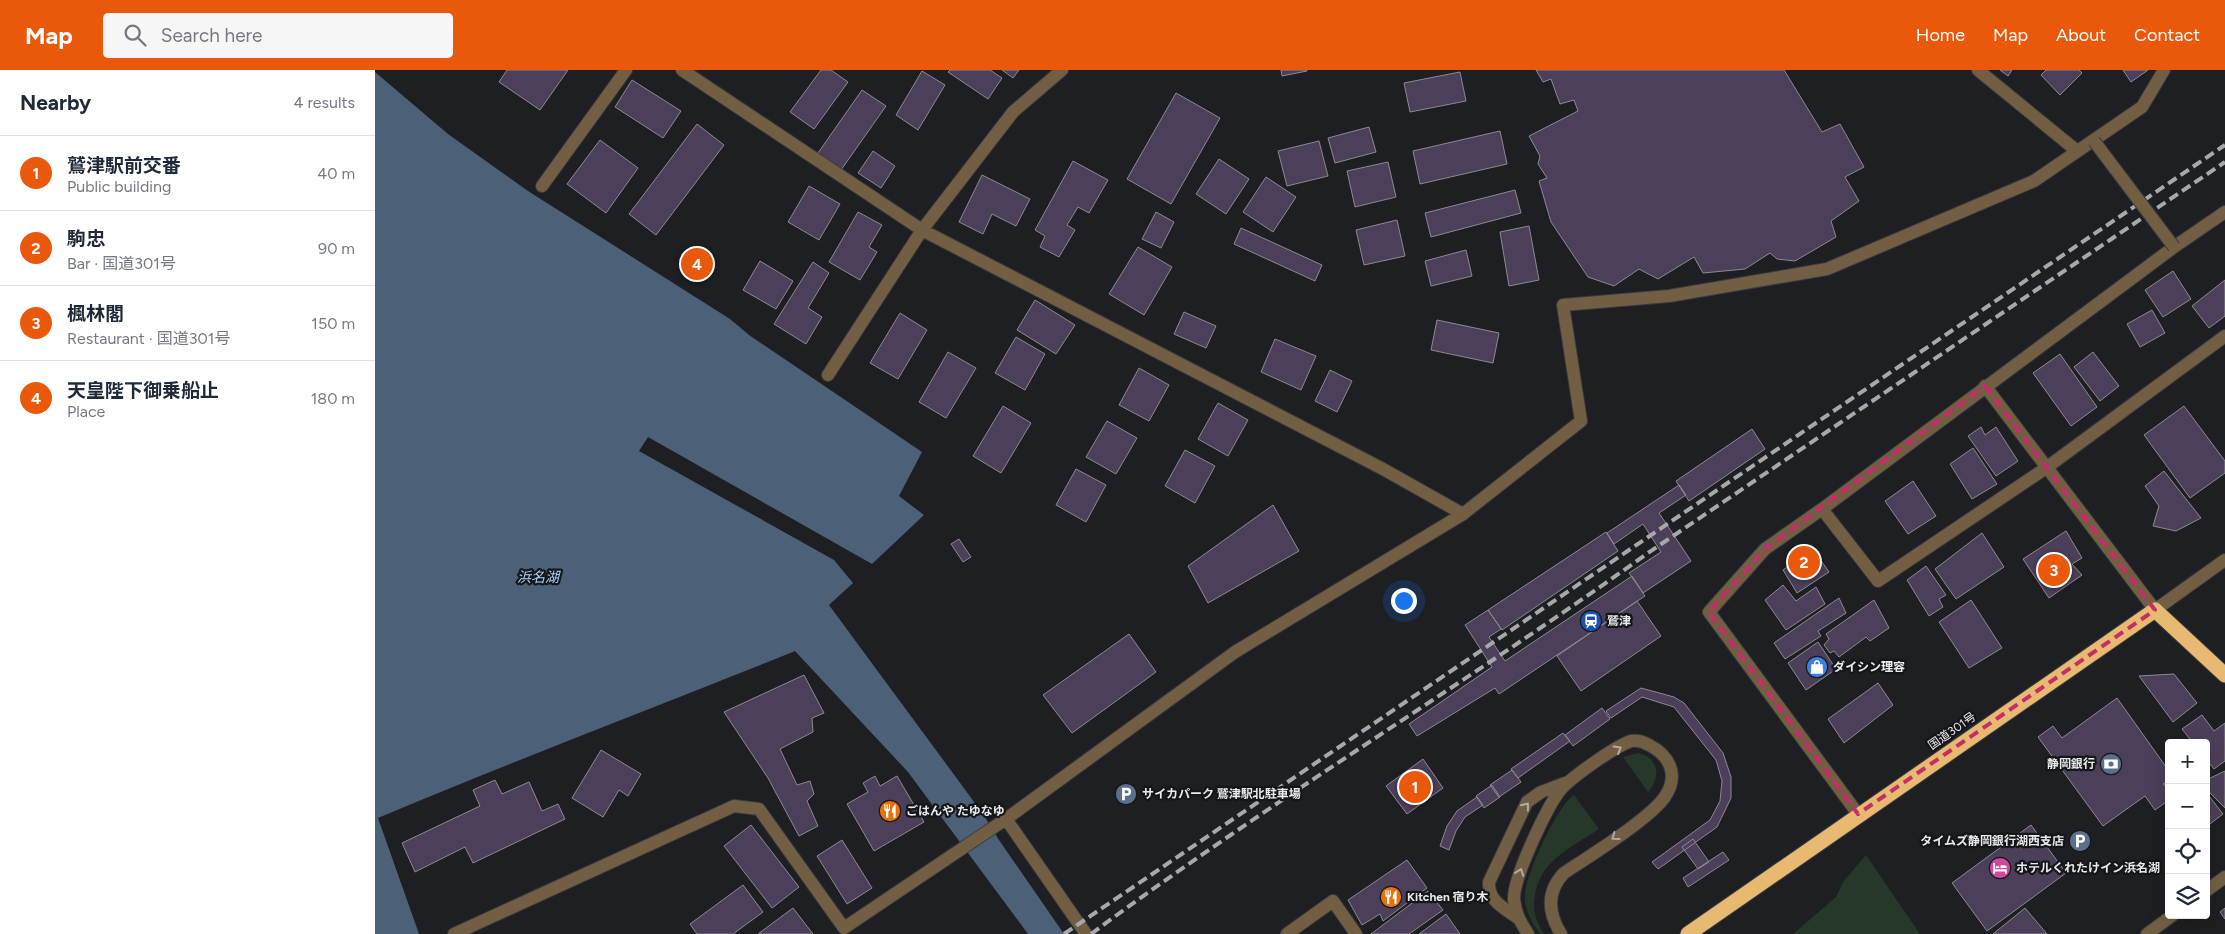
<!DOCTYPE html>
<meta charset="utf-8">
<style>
body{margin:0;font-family:Figtree,"Noto Sans JP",sans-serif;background:#f6f6f7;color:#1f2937}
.controls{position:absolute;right:15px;bottom:15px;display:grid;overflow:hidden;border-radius:5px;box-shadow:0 5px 20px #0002}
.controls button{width:45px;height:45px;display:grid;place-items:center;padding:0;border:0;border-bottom:1px solid #e0e1e3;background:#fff;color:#1f2937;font:25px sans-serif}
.you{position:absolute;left:1028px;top:530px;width:18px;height:18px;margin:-12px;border:4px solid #fff;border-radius:50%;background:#1a73e8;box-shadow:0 0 0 8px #1a73e833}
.badge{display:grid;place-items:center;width:32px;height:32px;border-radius:50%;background:#ea580c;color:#fff;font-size:16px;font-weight:700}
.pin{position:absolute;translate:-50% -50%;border:2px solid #fff;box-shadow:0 1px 5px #0006}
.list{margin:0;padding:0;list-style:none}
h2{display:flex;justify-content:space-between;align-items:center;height:65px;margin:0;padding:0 20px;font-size:21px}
h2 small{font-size:16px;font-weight:400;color:#747a83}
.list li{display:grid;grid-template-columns:32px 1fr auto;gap:15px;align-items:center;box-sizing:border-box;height:75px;padding:0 20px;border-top:1px solid #e0e1e3}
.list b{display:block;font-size:19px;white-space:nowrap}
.list p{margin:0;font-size:16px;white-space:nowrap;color:#747a83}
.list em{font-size:16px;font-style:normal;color:#747a83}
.icon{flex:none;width:28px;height:28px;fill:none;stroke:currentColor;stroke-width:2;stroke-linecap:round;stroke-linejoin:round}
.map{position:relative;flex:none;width:1850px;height:864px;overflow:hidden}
header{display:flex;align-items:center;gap:30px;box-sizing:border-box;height:70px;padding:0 25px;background:#ea580c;color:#fff}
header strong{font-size:24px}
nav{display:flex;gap:28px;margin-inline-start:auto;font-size:18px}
.search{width:350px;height:45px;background:#f6f6f7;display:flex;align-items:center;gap:12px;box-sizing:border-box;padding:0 18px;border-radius:5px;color:#747a83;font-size:19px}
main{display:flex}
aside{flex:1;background:#fff}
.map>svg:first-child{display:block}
</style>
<header>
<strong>Map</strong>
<div class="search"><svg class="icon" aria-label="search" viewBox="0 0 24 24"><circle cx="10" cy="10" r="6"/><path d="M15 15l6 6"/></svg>Search here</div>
<nav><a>Home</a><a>Map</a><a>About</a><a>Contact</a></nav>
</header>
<main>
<aside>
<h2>Nearby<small>4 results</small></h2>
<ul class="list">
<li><span class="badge">1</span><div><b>鷲津駅前交番</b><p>Public building</p></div><em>40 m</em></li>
<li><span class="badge">2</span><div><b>駒忠</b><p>Bar · 国道301号</p></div><em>90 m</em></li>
<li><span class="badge">3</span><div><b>楓林閣</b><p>Restaurant · 国道301号</p></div><em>150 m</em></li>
<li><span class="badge">4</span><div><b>天皇陛下御乗船止</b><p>Place</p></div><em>180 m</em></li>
</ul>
</aside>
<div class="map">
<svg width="1850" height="864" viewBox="0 0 1850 864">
<rect width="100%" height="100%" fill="#1d1f23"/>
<!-- green -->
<path fill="#253829" d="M1263,683C1283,687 1287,707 1273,722L1248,687Z
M1199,725L1224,759C1200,775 1168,789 1161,820C1157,838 1159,848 1169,864H1165C1157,852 1149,840 1150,825C1150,806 1183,734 1199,725Z
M1491,785L1545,864H1418L1461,827L1468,812Z"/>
<!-- water -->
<path fill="#4c6078" d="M0,2L73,64L153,121L355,249L374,265L547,382L524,426L549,445L497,494L273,367L264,381L459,490L478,513L454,535L608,744L624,770L689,864H653L533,702L420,581C281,637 141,690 3,748L44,864H0Z"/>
<!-- building -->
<path fill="#4c3f59" stroke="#8c8a8f" d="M132,0H193L165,40L124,12Z
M446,0H456L473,12L439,59L415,42Z
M575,0H615L627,8L613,29L573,2Z
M627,0H644L638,8Z
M906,0H932V1L907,6Z
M1161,0H1409L1447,62L1465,54L1489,97L1470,107L1484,131L1456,151L1461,167L1420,191L1402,189L1395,183L1370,199L1328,203L1319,187L1283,209L1264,199L1239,216L1213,207L1176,152L1164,111L1172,108L1163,94L1165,86L1154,66L1203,41L1199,30L1185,34L1176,9L1168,12Z
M1625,0H1637L1633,6Z
M1671,0H1704L1707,3L1685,25L1666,5Z
M1748,0H1773L1756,12Z
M547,1L570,15L543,60L521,45Z
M1085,2L1091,31L1035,42L1029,13Z
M257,10L306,41L288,68L240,37Z
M487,20L511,36L466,100L443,83Z
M801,23L845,48L796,134L752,109Z
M322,54L349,75L281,165L254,144Z
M994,57L1001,82L960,93L953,68Z
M1125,61L1132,94L1045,114L1038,81Z
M225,70L263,98L231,143L192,114Z
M944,71L953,106L912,116L903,81Z
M498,81L520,96L506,118L483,103Z
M844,89L874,109L851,144L821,124Z
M698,91L733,110L714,143L703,137L692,155L700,160L684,187L665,177L670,166L660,160Z
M1013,92L1021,127L980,137L972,101Z
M607,105L655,129L641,156L617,144L608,164L584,152Z
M891,107L921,127L898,162L868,142Z
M434,116L465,134L444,170L413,152Z
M1140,120L1146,143L1056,167L1050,143Z
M483,142L507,155L494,177L502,182L485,210L454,192Z
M781,142L799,152L786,178L767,169Z
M1022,150L1030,186L989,195L981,160Z
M1154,156L1164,210L1134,216L1125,162Z
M866,158L947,195L940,211L859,174Z
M763,177L797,197L769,245L734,224Z
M1091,180L1097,206L1056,216L1050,191Z
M385,191L418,211L401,239L368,220Z
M438,192L454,203L433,238L447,247L431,274L399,254Z
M1798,201L1816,229L1788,247L1770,220Z
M1850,210V246L1834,258L1817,236Z
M660,230L700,255L681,284L642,260Z
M1777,240L1790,263L1765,277L1752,254Z
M809,242L841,256L831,278L799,264Z
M525,243L552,260L523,309L495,293Z
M1062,250L1124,263L1118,293L1056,280Z
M641,267L670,284L650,320L620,303Z
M900,269L941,286L926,320L886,302Z
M573,282L601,298L571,348L544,332Z
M1718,282L1744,316L1725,331L1699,297Z
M1685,284L1722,337L1696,356L1658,303Z
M764,298L794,315L774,351L744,335Z
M955,300L977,311L962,342L940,331Z
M843,333L873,350L853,386L823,369Z
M628,336L656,353L626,403L598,386Z
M1809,336L1850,391V403L1815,428L1769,365Z
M732,351L762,368L741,404L711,387Z
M1606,357L1610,365L1621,357L1643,391L1621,406L1593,366Z
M1377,359L1390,379L1314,431L1301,411Z
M1598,378L1622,414L1597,429L1575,394Z
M810,380L840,396L820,433L790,416Z
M701,399L731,415L711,452L681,435Z
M1789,401L1826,448L1801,461L1778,456L1784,436L1770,416Z
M1538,411L1561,446L1533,464L1510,431Z
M1304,415L1311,425L1284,443L1316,491L1268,523L1254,503L1286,482L1268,454L1239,474L1232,463Z
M898,435L924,481L833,533L813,496Z
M1691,461L1707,488L1697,494L1707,505L1674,528L1648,489Z
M1231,462L1243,481L1127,560L1113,540Z
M1607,463L1629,497L1581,529L1560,499Z
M584,469L596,487L588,492L576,474Z
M1438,479L1454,502L1422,523L1408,500Z
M1551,496L1571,525L1564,529L1568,537L1554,546L1532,510Z
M1257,506L1270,526L1124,624L1120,618L1042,666L1034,654L1117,597L1090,555L1113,540L1126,559L1114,567L1130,591Z
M1408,515L1421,531L1441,517L1450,534L1411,560L1390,530Z
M1464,528L1471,543L1443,561L1446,566L1410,589L1399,573Z
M1499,530L1514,558L1495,571L1491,567L1464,587L1459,581L1455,583L1449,575L1454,569L1451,564Z
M1596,530L1627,578L1594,598L1564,552Z
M1262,531L1286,566L1206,621L1182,586Z
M754,564L781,602L697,663L668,625Z
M1443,572L1461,599L1431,620L1413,593Z
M1799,604L1822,633L1798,652L1764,606Z
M429,605L449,643L437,648L438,662L405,679L422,715L435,711L439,724L432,731L443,756L424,766L393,708L349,642Z
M1503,613L1518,635L1469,673L1453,649Z
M1266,618L1299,627L1309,633L1348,683L1356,707V728L1342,757L1283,799L1277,792L1335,750L1345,731L1347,711L1341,690L1299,637L1267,627L1236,648L1231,641Z
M1742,628L1794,701V730L1780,740L1770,726L1728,756L1663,667L1678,656L1687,668Z
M1227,638L1235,649L1198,676L1190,665Z
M1827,645L1839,661L1850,653V691L1839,699L1831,689V673H1818L1807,659Z
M1188,663L1195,671L1143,708L1136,699Z
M226,680L266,704L253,726L244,720L228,747L197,728Z
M1048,689L1068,718L1032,744L1011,716Z
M1137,700L1146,712L1124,727L1115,715Z
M1850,701V738L1831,719V710Z
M500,706L505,716L522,706L549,752L499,781L472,734L493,722L488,713Z
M120,710L127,724L154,712L167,741L183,734L190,749L98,793L90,777L40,802L27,773L105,736L98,720Z
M1794,710V720L1788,714Z
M1117,715L1125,727L1109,738L1101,726Z
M1831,722L1848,744L1831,757Z
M1102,727L1108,735L1090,747L1081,761L1074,780L1065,776L1072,756L1082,741Z
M376,755L424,817L397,838L349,776Z
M1656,755L1691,803L1612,861L1577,813Z
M1318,769L1334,792L1323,799L1307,777Z
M467,770L497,818L472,834L442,786Z
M1348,782L1354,790L1313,817L1308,808Z
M1032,790L1052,818L1008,851L1005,844L987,855L973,830Z
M368,815L388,842L358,864H322L315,854Z
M1053,821L1068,840L1034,864H996Z
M418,838L438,864H383Z
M1650,838L1672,864H1618Z
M1850,838V849L1845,842Z
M1071,844L1085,864H1044Z"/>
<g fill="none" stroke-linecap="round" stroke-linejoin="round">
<!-- minor casing -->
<g stroke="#3a3b3f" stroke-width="14">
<path id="minor" d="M307,0L547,160L1008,399L1088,444
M1603,0L1702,81
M167,116L251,0
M453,305L547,160L638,42L687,0
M1610,316L1780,540L1850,490
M1447,439L1503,511L1671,398L1850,266
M1483,744L1334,542L1390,479L1447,439L1799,177L1850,142
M631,749L711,864
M1831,821L1850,807
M1144,849C1130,838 1113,832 1114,812L1152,732L1166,722L1190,713
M79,864L359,736L384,739L469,858L631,749L860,582L1088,444L1206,351L1188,235L1294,226L1452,199L1659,111L1767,37L1789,0
M912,864L958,831L981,864
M1153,864C1146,853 1140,843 1139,829C1138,808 1173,734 1187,718C1200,705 1239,677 1256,671C1262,670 1269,672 1274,675C1294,685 1304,704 1291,725C1278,747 1213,787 1189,803C1171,822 1173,843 1186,864
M1772,864L1798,845"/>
</g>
<!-- highway casing -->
<g stroke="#3a3b3f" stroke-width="17">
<path id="highway" d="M1313,864L1780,540L1850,605"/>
</g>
<!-- minor -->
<use href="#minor" stroke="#725f43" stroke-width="12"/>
<!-- highway -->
<use href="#highway" stroke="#e8b970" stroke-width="15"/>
<!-- rail -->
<path stroke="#a6a8ab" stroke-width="4" stroke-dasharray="10 5" stroke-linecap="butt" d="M689,864L1850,75
M716,864C897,730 1090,614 1273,483L1850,92"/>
<!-- minor-bridge casing -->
<g stroke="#3a3b3f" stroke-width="14" stroke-linecap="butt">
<path id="minor-bridge" d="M1719,71L1799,177"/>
</g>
<!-- minor-bridge -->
<use href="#minor-bridge" stroke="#725f43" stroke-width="12"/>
</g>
<!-- one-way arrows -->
<defs><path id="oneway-chevron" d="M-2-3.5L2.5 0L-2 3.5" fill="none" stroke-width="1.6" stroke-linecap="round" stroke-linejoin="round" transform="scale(1.25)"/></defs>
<g stroke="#b3aba0">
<use href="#oneway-chevron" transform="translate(1243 679) rotate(-31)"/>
<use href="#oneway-chevron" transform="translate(1151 736) rotate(-52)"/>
<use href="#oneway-chevron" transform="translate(1240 767) rotate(144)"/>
<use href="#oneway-chevron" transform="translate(1145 802) rotate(-70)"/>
</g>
<!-- marked area -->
<path fill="none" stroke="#c62d6a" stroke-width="4" stroke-dasharray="10 6" stroke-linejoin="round" d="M1610,316L1780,540L1483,744L1334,542L1390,479Z"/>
<!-- icons -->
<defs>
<g id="station-disc" transform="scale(1.125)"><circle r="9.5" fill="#1a4fb4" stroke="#141619"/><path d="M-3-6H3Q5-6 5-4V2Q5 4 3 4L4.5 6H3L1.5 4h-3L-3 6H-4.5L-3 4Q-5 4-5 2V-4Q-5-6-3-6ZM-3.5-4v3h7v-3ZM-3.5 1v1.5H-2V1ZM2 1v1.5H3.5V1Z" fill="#fff"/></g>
<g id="shop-disc" transform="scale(1.125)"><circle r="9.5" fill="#3f7fe0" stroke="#141619"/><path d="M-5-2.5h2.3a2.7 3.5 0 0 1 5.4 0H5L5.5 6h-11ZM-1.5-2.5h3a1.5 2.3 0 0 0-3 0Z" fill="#fff"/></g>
<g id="bank-disc" transform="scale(1.125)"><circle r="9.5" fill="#5c6f8a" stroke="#141619"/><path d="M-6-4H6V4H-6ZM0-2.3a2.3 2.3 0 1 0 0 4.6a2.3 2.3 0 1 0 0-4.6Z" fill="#fff"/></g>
<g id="parking-disc" transform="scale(1.125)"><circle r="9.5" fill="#5c6f8a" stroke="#141619"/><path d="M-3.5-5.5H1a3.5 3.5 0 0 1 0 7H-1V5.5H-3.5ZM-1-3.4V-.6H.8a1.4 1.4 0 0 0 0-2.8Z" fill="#fff"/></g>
<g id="restaurant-disc" transform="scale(1.125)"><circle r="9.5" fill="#e8710a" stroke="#141619"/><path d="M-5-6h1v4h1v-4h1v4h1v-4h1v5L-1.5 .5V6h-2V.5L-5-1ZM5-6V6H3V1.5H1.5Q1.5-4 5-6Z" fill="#fff"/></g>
<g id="hotel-disc" transform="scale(1.125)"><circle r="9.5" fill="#d1479c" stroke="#141619"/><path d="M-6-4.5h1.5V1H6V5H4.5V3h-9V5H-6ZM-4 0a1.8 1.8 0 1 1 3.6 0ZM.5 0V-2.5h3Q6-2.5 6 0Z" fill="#fff"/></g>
</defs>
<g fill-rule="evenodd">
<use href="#station-disc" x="1216" y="551"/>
<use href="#shop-disc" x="1442" y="597"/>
<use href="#bank-disc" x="1736" y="694"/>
<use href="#parking-disc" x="751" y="724"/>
<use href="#restaurant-disc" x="515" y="741"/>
<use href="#parking-disc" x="1705" y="771"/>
<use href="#hotel-disc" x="1625" y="798"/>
<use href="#restaurant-disc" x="1016" y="827"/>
</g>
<g text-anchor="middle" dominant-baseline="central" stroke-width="4.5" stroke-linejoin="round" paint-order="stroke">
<!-- poi labels -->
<g font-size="12" font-weight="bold" fill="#e9eaed" stroke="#141619" text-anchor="start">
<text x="1232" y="551">鷲津</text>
<text x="1458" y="597">ダイシン理容</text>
<text x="1720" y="694" text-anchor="end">静岡銀行</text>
<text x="767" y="724">サイカパーク 鷲津駅北駐車場</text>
<text x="531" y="741">ごはんや たゆなゆ</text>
<text x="1689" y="771" text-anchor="end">タイムズ静岡銀行湖西支店</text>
<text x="1641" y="798">ホテルくれたけイン浜名湖</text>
<text x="1032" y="827">Kitchen 宿り木</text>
</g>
<!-- street labels -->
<g font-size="12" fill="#e9eaed" stroke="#141619">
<text transform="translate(1577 661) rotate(-35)">国道301号</text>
</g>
<!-- water labels -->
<g font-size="14" font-style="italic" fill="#abd0fe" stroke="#141619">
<text x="163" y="507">浜名湖</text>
</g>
</g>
</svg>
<div class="controls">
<button>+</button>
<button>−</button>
<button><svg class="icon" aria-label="locate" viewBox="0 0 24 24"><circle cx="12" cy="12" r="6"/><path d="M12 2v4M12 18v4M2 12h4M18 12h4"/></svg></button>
<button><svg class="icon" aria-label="layers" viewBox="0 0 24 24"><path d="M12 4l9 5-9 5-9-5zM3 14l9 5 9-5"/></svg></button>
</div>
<div class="you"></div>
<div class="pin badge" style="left:1040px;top:717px">1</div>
<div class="pin badge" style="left:1429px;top:492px">2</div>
<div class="pin badge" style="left:1679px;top:500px">3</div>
<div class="pin badge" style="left:322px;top:194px">4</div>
</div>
</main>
